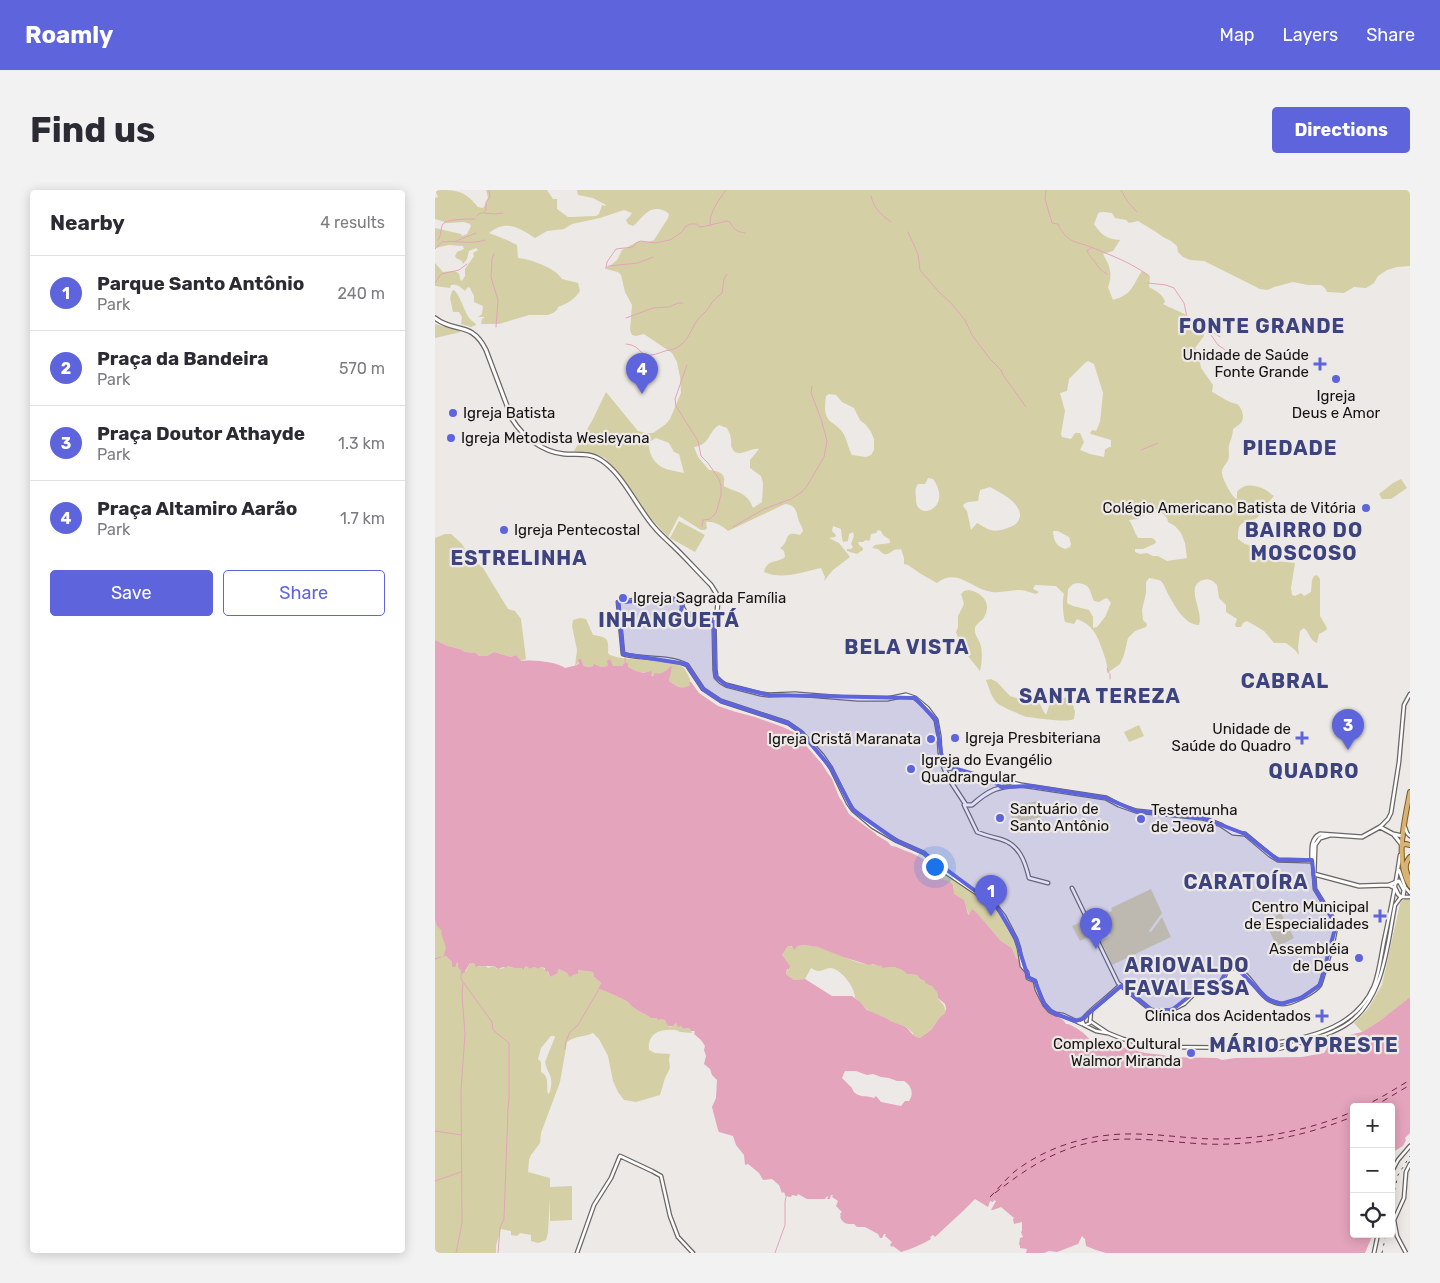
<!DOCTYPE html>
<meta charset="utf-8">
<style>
body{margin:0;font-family:Rubik,sans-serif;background:#f2f2f3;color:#2b2b33}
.controls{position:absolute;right:15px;bottom:15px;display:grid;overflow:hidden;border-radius:5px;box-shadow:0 2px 12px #0003}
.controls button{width:45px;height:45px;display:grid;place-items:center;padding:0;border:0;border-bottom:1px solid #e1e1e2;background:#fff;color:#2b2b33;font:25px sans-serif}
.you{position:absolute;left:499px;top:676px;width:18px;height:18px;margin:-12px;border:4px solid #fff;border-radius:50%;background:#1a73e8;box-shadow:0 0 0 8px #1a73e833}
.badge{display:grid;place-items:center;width:32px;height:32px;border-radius:50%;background:#5e64dc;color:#fff;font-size:16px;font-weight:700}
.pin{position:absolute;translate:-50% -41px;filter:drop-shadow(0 1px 2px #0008)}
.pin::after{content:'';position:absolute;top:26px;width:18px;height:15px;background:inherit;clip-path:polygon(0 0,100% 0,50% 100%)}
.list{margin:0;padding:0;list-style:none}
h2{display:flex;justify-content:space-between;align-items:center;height:65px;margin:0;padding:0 20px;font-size:21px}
h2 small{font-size:16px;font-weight:400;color:#7c7c81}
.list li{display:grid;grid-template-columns:32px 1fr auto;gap:15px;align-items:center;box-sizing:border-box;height:75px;padding:0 20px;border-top:1px solid #e1e1e2}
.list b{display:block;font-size:19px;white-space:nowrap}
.list p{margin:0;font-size:16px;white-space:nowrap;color:#7c7c81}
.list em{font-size:16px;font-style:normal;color:#7c7c81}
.actions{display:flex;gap:10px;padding:15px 20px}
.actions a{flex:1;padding:11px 0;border:1px solid #5e64dc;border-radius:5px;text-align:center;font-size:18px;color:#5e64dc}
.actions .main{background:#5e64dc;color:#fff}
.icon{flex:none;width:28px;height:28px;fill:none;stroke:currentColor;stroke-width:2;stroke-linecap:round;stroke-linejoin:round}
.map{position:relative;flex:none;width:975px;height:1063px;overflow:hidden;border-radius:5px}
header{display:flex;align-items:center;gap:30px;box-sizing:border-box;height:70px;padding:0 25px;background:#5e64dc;color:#fff}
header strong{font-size:24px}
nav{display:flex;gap:28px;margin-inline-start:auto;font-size:18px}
.intro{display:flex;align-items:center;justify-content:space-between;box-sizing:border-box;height:120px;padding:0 30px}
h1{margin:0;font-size:35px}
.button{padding:12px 22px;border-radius:5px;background:#5e64dc;color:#fff;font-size:18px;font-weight:700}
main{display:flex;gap:30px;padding:0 30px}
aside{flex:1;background:#fff;border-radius:5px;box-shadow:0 2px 12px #0003}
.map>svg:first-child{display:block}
</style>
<header>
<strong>Roamly</strong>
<nav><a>Map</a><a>Layers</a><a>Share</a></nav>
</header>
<div class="intro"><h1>Find us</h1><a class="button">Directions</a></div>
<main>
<aside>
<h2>Nearby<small>4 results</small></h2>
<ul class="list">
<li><span class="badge">1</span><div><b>Parque Santo Antônio</b><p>Park</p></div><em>240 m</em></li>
<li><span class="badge">2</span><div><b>Praça da Bandeira</b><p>Park</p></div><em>570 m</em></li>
<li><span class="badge">3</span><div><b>Praça Doutor Athayde</b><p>Park</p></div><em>1.3 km</em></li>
<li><span class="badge">4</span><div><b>Praça Altamiro Aarão</b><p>Park</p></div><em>1.7 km</em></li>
</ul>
<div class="actions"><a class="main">Save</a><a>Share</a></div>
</aside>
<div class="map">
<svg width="975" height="1063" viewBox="0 0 975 1063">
<rect width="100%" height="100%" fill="#ede9e7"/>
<!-- green -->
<path fill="#d5cfa5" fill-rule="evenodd" d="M0,0C22,0 29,0 43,17L48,18C53,11 54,8 51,0H112L118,9H122V19L133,27H136L161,26L164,24L167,15L170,16L171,15L158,8L143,5L142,0H975V76L962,77L952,80L943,86L939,93L931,98L919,97L909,103L892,102L890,98L886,95H873L858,92L839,97L833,100L825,99L769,71L755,70L748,67L743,62L742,56L736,51L728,47L721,42L703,31L694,33L691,30L680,28L677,23C660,21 665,21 659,34C666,45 672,49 685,50L678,61L668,64C675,76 678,84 673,97L678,110C698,104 697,96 707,81L715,86L714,97C720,100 729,105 730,112L728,114C743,122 766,127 769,146L760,158L763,162L766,178L778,195L777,202C786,206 793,213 802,214C807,218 811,228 805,234C803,236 800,237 798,239C798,245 796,249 794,255C793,260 795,266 793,270C791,275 788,276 787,281C786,287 796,305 801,309L802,308V302C809,293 819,295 829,299C833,301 835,304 839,306L831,315L822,328C807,335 803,329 803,349L810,354L830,360L841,371L860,373L856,398L857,405L860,406L866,403L869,406L876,402L877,390L879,386L882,385L885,389V426L891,436L892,439L890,441L884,444L882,453C874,450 875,443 869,438L865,441L863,457L864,465L859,459L851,453H839L829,441L812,431L808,433L806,437H801L800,435L802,429L791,422V415L784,408L782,395C777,390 774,388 768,390C749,396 769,421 764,435C749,435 738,413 732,402C730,398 729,394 726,391C722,389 718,389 714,388L711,392V403L707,420L708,430L712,434L711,437L700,441L693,448L689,465L685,474L672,483C673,474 670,468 667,459C662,445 658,435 642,429L639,434L630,432C628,425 627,410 629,404L621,396L600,395L598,399L604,402L601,404C596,403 591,400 585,400C576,400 567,403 557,402C537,400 523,377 502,393L486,384L473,375L469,374V368L466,359C464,360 461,359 459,360C451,365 451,367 443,359L437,358L440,355L455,353V350L448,345L446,341L443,340L441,343L436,344L435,350L434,351L431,350L428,352H423L424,355L428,358V360L422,364L412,361V359H416L418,357L416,354L419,346L418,342L414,344L413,351L408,352L407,348L406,339L398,336L397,341L401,345L400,347L394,348L404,353L415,367L398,380L389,391L390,387L386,378C368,382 347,390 329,382C333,368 341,374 350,367L349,361L345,358C356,351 347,340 365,345L368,341C367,336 364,333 363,328C361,320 360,315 350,314L293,341C287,336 279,331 271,332L272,338L270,340H266L244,326L233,347L212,324L170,268L160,264L139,261L157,231L171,202L203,241L210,243H218L231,234L235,229L246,203L245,187L242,172L237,163L209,144L201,146L197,145L195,140L197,115L190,102L186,85L183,82L171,79L182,70L187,60L204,51L213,52L219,50L233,28L234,24C230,20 228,20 223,19C211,18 207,29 198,36L193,34L191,30L195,26L197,23L189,20L165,28L137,34L129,39L112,41L100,48C84,38 71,29 54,43L72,50L82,55L83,68C95,69 121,78 127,89L143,93L145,101C140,109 132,114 123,117L122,120L118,123L113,125H94L64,134H46L47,129L50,127H43L47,124L48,116L39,112V106L35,98L33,97L30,101C25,97 23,94 16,95L15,98L0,96V73L8,82C16,82 25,78 25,89L27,91L30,86V79L39,66L38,63L43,60L41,58L34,61L32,69L28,74L27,71L21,68L20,66L22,62L29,59L28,56L14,55L0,58V38L26,44L27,46L32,44L36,36L35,34L29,32L13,33L0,29V8L3,7ZM653,171L659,174L668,203L665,232L661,241L657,240L655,243L656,244L676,250C676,262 676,254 670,260L669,267L655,264L645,260L649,252L645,243H640L636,249L627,247L626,244L630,221L625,203L632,201L634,189L650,173ZM394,204L401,205L407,212L419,218L425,230L431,235L436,242L439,249V260L436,265L431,267L417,265C413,258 412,249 408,243C405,238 400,235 396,232C388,225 390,215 391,206ZM284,235L292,238C294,242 296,246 296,250C297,255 295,254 297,258C302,270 315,257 324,259L315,270V278L326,286L328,293L327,312L318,318C312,301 301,303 289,296C288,293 290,291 289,288C288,281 279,281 274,280L263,267L259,257C275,255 273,242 284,235ZM221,248L234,253L239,262L244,264L249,283C236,280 224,280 217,267C215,262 213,257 214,252ZM493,288L498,289C519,318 481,333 481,309C481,303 479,300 483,294H490ZM555,297C565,302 586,313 585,326C584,332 581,335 575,337C570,339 562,342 556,340C551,339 546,335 542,333L536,340L532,321L528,316L529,314L533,312L543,311L545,300ZM720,319H723L732,328L733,332L740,336L746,343L750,353L752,368L732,371L723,366H718L712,363L705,364L700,362V359H708L721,353L720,350L717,348H703C699,342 698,336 694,330L703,329ZM618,341H623L634,347L636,354L635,357L630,359C620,355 619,351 618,341ZM643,393C657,395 654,401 659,411L664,412L671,408L673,409L676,413L670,427L662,437L658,438V427L654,420L638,416L632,413L633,399L638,394Z
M19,100C28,109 29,127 40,133L41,135L36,137L26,134L27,127L24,122H18L15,108L17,101Z
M0,134L24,141L26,142L0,148Z
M966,289L972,298L956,309H947L944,304L958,293Z
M244,331L270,345L260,362L235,348Z
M10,344H16L27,354L34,366L48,378L73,419L80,421L86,429L91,469L85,471L81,465L76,467L59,462L52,466H44L41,463L30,462L25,459L13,456L0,450V348Z
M534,400C548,403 558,414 548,429C545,432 541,434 540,438C539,444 543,448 545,453C548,461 547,473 545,481L528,460L521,442L523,437V426L529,414L526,404L529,401Z
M145,428L151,429L158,445C172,447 174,448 173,463L175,465C195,473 227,466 246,476C249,477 251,481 253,485C255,489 256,491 255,495C248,500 241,496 234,491L235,485C226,481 224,486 216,485L215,481L211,483L209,482L205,483L193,477V473L190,472L187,476L178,477L173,475V476L166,477L161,475L152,477L144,472L140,476L142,460L137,436L138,430Z
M556,489L562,492L575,506L591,511C606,505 604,516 611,525L617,507L622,510L632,507L636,508L640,522L639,529C631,533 602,528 592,527C586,525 565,516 562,513C556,507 554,497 551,490Z
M704,535L709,546L694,552L689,542Z
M603,611L606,627L578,633L574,617Z
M508,682L560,717L569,727L583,758L585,770L581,768L577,758L566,751L542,724L534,725L531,717L519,704V697L509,690L506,685Z
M716,699L727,723L714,741L716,742L727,727L736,747L677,775L666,751L676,746L674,740L663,745L655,728L672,720L674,722L677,721L676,718Z
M972,709L975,710V807L943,832L927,842L919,833L933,819L947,795L965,714L966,711Z
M846,723L859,748L842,757L830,731Z
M652,729L654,732L650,734L651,736L655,734L659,744L645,751L637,736Z
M0,730C8,742 13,753 9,767L11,766L17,772V777L23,773L26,781H31L35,773H39L43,777L50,775L53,778L59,776L62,779L71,778L73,776L79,778H86L89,779L91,776L95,779L99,777L103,779L106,777C112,780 112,779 115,787L120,784L124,779L132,783L136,787L138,785L143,784L142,781L143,780L158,782L159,787L166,793L163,799C169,800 188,809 193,812C195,814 197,817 199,818C204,822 211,824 216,828H222L223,831L225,829L230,830L235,837L238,836L241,833L243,836H246L248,839L254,838L257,843L245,842L241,840C227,839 212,842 214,860L220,863L235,864L234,870L235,878L230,888L225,905L201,912L189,910L183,902L178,891L173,866L164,849L158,843C150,847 139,846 132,852L125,892L106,943L105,953L96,965L94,970L93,982L115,988V997L137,996V1030L115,1031V1007L113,1043L111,1050L103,1053L96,1051V1045L85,1043L82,1046L76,1045V1041L66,1039L61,1056V1063H0ZM116,846H119L120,847L110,872C113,886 119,884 115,902L113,904C111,895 115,887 106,882V872L103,869L106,858Z
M368,755C373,756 379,756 384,757C396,760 426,777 437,774L439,775H445L449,778L459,777L467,780L472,784L482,785L485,789L490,791C493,794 501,796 502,802C503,804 502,806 503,808C508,816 510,813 510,823L505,827L496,840L485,848L478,846V843L471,837L456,831L451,828L435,822L420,808C420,797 407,780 396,778C391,778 388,781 384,781C381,781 378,779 376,778L370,789L359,790L351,784L354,775L351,772L347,765L353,756H356L360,759L363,756Z"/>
<!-- water -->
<path fill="#e4a4bb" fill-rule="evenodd" d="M0,450L13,456L25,459L30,462L41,463L44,466H52L59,462L76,467L81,465L86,471C95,469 124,472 130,478L142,475L144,473L143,470L144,469H146L148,475L152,477L158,476L159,474L166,477L173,476L172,471L175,469L178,476H187L190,472L193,473V477C201,481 208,485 215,481L217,482L216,485L218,486L220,483C227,485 231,481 236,476H237L234,491C241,496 247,500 255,495L254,492H256L264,503L283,516L301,522L320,527L348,537L360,543L387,574L392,582L397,589L404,607L407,611L414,624L441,644L442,646H443L453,652L456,656C461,656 466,659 471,661C486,666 501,676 509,690C518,691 519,696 519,704L529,710L533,724L534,725L537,719L540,721L566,751L577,758L581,768L585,770L593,789L599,791C600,799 604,806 606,814L629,831L631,834H633C641,837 651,844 655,850H660L710,863L728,865L735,867L782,868L787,870L800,868L867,867L889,863L891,860L894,852L897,849L927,842L943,832L975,807V943L970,948L971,950L968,956L956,963V917H919V1044H938L930,1063H671L661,1060L651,1056L650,1049L647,1046L643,1054L622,1062L614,1061L609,1063H591L592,1059L585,1058V1055H584L585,1048L588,1047L586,1042L587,1041V1032L579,1034L578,1029L579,1028L566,1017L558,1020H556L561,1011L559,1010L558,1012L555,1011L553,1017L540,1009L528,1021L500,1047L498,1045L495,1047L496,1049C488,1054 476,1059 466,1062L458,1056L457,1057L455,1055L457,1052L450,1046L451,1044H449L447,1048H445L443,1044L430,1037H422L419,1034C412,1034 408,1034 405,1027L406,1026L405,1024L407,1022L401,1016L403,1011L397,1007L398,1005H396L395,1009H392L393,1007L392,1006L390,1009H372L363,1004L362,1006L357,1005L356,1007H354L353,1006L351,1007L349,1002L347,1003L344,995L337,989L328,990L324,983L313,974L310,975L309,965L301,955L298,946L284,942L283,940L277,917L281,908L282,890L277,885L275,879L269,874L271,866L269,860L270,856L266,850L259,844L260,841H256L254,838L248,839L246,836L243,837L241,833L238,836C233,837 232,834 230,830L225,829L223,831L222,828H216C211,824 204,822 199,818C197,817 195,814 193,812C188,809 169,800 163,799L166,793L159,787L158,782L143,780V784L138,785L136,787L134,786L132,783L124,779L122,782L123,783L115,787L113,781L111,782L110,778L106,777L103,779L99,777L95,779L91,776L88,780L87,778H79L73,776L71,778L68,777L63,779L59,776C52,777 48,775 41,777L39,773H35L29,783L26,784V781L23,777V773H22L20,777H17V772L11,766L8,767C14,753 7,752 6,740L2,736L0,730ZM368,755L383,757L408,767L434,775L437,774L445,776V775L448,778L459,777L467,780L472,784L482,785L485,789L490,791V793L497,796L502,802L503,808L510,814L511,818L510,823L505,827L496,840L485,848L479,846L471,837L456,831L451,828L432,820L425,812L417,806H397L370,789L359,790L351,784L352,779H354L355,776L347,765L353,756H357L359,760L363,756ZM410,881H421L432,885L438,884L446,887L454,888L462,891H469C477,896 479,904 474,911H470L466,916L446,912L441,906L439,908C430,905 420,908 417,898L407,888Z"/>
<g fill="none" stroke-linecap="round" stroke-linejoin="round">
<!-- stream -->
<path stroke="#e4a4bb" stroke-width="1" d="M611,0L610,9L617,33L623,34C625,40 631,48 638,51C642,53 648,54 653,56C673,64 695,72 713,85
M686,0L692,11L702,22
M436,6C439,18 445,24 456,32
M49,23L59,24L68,23
M42,26C44,22 49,24 51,20V12L55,7L54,0
M275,35C274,22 284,10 291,0
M473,42L483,64L485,80L504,102L515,112L530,130L537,145L555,169L566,180L568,185L591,217
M3,50C7,45 5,39 8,34C11,29 34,29 40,29
M21,51L41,43
M656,58L652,61C654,65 657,68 660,72C664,78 665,80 672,84
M0,59L7,52C22,50 36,55 50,50
M59,64L57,69L56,87L63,110L61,137
M171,78L172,72L181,59L198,57L201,53L206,51L220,53L235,50L247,42L251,36L255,34H262L265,37L271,36L292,31L295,32C298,39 302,42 310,43
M171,78L174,76L203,73L218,67
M0,93L6,84L24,80L32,74
M713,93L731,95L739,98L749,113L752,127C763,135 775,139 785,147
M191,128L218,118L234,117L243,113H248
M776,145L783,155L789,159L795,166
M191,154C204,155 204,163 211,165C217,166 224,163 230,161C234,160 237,160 241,158C252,153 255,142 261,132C263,128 267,126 269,123C273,120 275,115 278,111C281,108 284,106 287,103L289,89L292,84
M252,175L240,209L241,216L263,251L266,266L273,273L284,289L286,296V305L281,323L275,329L268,330L267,336
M706,260L723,253
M298,337L329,319L356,309L367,302L372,296L389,267L392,251L386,229L376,203L377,196
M190,472V467
M673,478L672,479L674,483
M675,484V489
M0,769L6,767
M26,784V789L57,832L58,840L74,853V910L73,918L69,1029L65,1038L63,1063
M130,859L131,851L135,842L143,835L164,799
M0,941L26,945
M0,991L26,982
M21,1063L27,1033L26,900L30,844L27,804L28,793
M340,1063L350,1035V1012L351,1007"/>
<!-- ferry -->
<path stroke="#702647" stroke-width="1" stroke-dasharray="6 5" stroke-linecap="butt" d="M928,917L950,905L975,890
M938,917L975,895
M560,1003C587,982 614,963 649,954C689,944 729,952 770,954C821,956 872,946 919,926
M555,1007C563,999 570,990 579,982C612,956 657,943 699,944C727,944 755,949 782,949C829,949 876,940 919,921"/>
<!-- tertiary casing -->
<g stroke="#696564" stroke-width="5">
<path id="tertiary" d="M279,432L251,423L247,416L248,412C229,403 204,410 183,412L188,464C208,470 232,465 252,475L268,499L286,511L353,533L366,542L387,565L396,578L413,613L418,620L438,637L462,651L489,663L507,680L562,717L569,726L581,749L584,758L587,776L592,782L593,788L600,791L602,800L609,814L615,821L621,824L628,825L647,834
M529,615L542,642C549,645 557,647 565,649C584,654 590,671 594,688L613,693
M945,637L953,629L956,623L964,572L969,515L975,504
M970,637L972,643L975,646
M964,680L970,697L975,703
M637,698L683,793L716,820L728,822L737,820L749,814L763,800L782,798L785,796L793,779L797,778C814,779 820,802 834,810C838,812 844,814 848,814C857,814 881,802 885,795C887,790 888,785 890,780C894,766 900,750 901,735V733L880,699L879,684
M655,831L673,843L688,849L723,857L837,858L840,860C863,853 888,848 909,836C949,812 952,756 960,715L966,707H975
M651,835L655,833L656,821
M672,843L661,841L649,835L647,830C657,817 673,808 685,795
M840,853C879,847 922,836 939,796C944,783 946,766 949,751C955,723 961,694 965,665
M956,983L963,970L975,956
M142,1063L159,1015L176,988L185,966L217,981L226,986L235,1026L243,1047L258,1063
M939,1063L943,1044
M971,1063L962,1046L959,1030L969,1008L971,982L975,974"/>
</g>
<!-- secondary casing -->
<g stroke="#696564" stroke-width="5.5">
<path id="secondary" d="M0,128C20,144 36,130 51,160L77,229C88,247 108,262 129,264C141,265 155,262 166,270C188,284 202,318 220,338C225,344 231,349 236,354C250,367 263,382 276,395L281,403L283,410L282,423L279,432L280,480L281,487L286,492L291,495L326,504L334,505L360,504L423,509H452L471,505L480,508L492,518L501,530L504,546L505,562L509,578L514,589L531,615H537C555,599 562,597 586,595
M509,576L545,588L570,591L586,595L671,608L684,615L701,621L768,628L786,635L798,643L810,644L835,665L843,670L879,671
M895,645L885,648L880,655L879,684L924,696L954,695L964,691L969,700L968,706
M959,645L967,655
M877,672C877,661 875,649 885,644L927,647L945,637L958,644L968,646
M954,695L960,698L963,704L966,707"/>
</g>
<!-- primary casing -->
<g stroke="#815a19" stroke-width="6">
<path id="primary" d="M975,602C970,629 959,671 975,696
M967,655L971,654L975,655
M975,667C968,675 971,682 975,691"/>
</g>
<!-- tertiary -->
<use href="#tertiary" stroke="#fff" stroke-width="2.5"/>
<!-- secondary -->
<use href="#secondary" stroke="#fff" stroke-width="3"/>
<!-- primary -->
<use href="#primary" stroke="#d6b377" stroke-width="4"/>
<!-- rail -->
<path stroke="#545250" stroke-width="1" stroke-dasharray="2.5 5" stroke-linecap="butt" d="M956,1015L963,985L975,966
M947,1063L951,1044"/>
</g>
<!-- marked area -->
<path fill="#5e64dc" fill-opacity="0.2" stroke="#5e64dc" stroke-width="4" stroke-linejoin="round" d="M242,409L248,412L246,421L279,432L280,480L281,487L291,495L334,505L480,508L501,530L508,575L556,589L566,597L596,596L671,608L701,621L768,628L810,644L843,670H877L880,699L901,735L885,795L866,808L846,814L832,809L796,772L783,797L761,801L737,820H716L686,796L647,829L640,831L618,823L609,814L600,791L593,787L581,749L562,717L489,663L462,651L418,620L396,578L366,542L353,533L286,511L268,499L251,474L188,464L183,412Z"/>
<!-- markers -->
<g fill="#5e64dc" stroke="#ede9e7" stroke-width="2">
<path d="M882.5 166.5h5v5h5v5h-5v5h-5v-5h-5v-5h5z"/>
<circle cx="901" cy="189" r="5"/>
<circle cx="18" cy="223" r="5"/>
<circle cx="16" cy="248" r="5"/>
<circle cx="931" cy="318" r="5"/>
<circle cx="69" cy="340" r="5"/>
<circle cx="188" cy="408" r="5"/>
<circle cx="520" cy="548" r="5"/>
<path d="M864.5 540.5h5v5h5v5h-5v5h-5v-5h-5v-5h5z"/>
<circle cx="496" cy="549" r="5"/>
<circle cx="476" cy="579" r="5"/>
<circle cx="565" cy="628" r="5"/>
<circle cx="706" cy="629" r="5"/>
<path d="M942.5 718.5h5v5h5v5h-5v5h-5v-5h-5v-5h5z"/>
<circle cx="924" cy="768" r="5"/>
<path d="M884.5 818.5h5v5h5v5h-5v5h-5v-5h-5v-5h5z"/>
<circle cx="756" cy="863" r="5"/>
</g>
<g text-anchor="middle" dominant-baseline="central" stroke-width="4.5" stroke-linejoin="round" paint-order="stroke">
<!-- poi labels -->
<g font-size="15" fill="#141312" stroke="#ede9e7" text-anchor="end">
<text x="874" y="165">Unidade de Saúde<tspan x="874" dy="17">Fonte Grande</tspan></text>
<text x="901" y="206" text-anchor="middle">Igreja<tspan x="901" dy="17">Deus e Amor</tspan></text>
<text x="28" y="223" text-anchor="start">Igreja Batista</text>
<text x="26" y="248" text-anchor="start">Igreja Metodista Wesleyana</text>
<text x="921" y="318">Colégio Americano Batista de Vitória</text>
<text x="79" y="340" text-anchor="start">Igreja Pentecostal</text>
<text x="198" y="408" text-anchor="start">Igreja Sagrada Família</text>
<text x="856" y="539">Unidade de<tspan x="856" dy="17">Saúde do Quadro</tspan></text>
<text x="530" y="548" text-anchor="start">Igreja Presbiteriana</text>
<text x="486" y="549">Igreja Cristã Maranata</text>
<text x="486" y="570" text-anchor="start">Igreja do Evangélio<tspan x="486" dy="17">Quadrangular</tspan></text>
<text x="575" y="619" text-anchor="start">Santuário de<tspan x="575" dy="17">Santo Antônio</tspan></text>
<text x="716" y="620" text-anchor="start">Testemunha<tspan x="716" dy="17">de Jeová</tspan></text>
<text x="934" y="717">Centro Municipal<tspan x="934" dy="17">de Especialidades</tspan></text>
<text x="914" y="759">Assembléia<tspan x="914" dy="17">de Deus</tspan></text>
<text x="876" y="826">Clínica dos Acidentados</text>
<text x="746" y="854">Complexo Cultural<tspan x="746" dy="17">Walmor Miranda</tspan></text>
</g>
<!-- district labels -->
<g font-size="20" font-weight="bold" letter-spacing="1" fill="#3d437f" stroke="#ede9e7">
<text x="827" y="136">FONTE GRANDE</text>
<text x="855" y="258">PIEDADE</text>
<text x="869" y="340">BAIRRO DO<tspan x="869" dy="23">MOSCOSO</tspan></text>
<text x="84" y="368">ESTRELINHA</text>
<text x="234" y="430">INHANGUETÁ</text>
<text x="472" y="457">BELA VISTA</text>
<text x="850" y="491">CABRAL</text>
<text x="665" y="506">SANTA TEREZA</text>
<text x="879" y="581">QUADRO</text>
<text x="811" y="692">CARATOÍRA</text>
<text x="752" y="775">ARIOVALDO<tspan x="752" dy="23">FAVALESSA</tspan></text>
<text x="869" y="855">MÁRIO CYPRESTE</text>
</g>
</g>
</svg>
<div class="controls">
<button>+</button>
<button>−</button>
<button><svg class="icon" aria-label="locate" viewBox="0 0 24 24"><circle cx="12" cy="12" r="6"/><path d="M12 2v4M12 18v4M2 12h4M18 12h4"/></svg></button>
</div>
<div class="you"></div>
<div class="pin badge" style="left:556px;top:726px">1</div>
<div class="pin badge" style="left:661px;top:759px">2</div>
<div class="pin badge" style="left:913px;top:560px">3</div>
<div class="pin badge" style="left:207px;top:204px">4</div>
</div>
</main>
